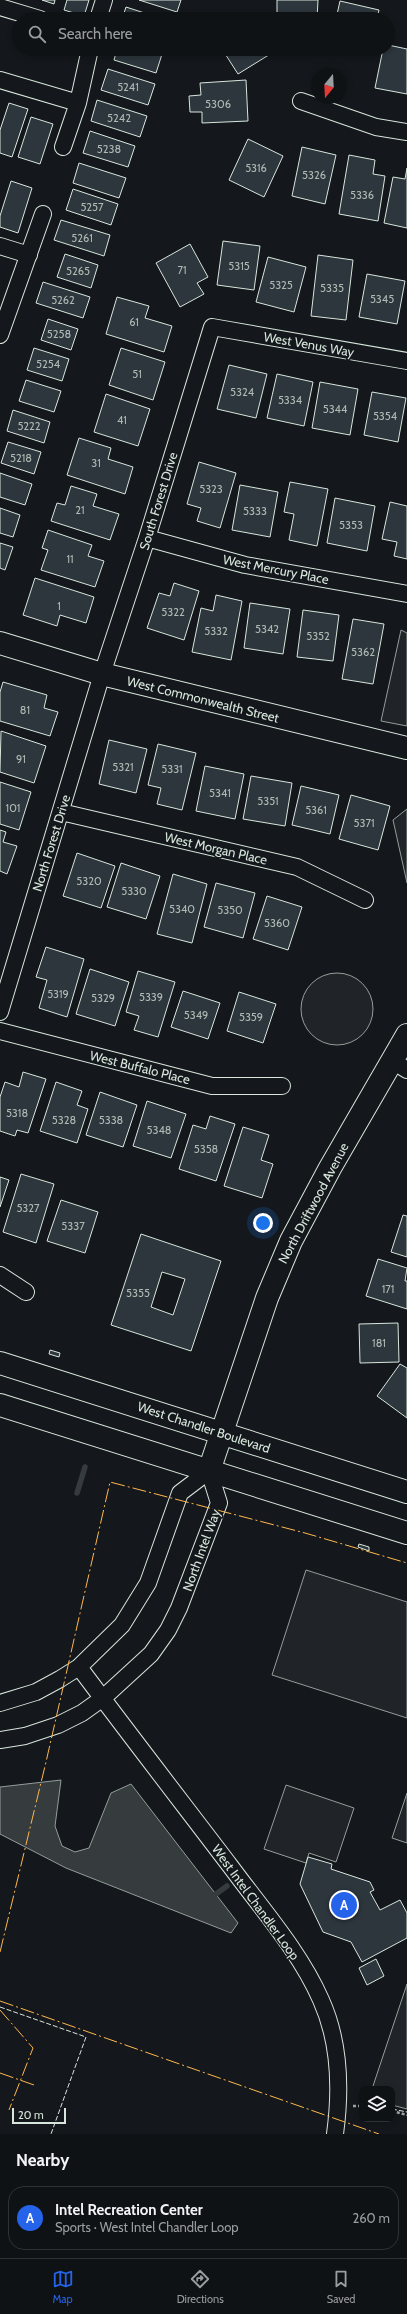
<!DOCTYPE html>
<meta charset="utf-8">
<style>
body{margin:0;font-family:Cabin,sans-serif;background:#1d2022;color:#f1f3f6}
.controls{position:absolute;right:12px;bottom:12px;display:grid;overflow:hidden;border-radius:8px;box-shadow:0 2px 6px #0003}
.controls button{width:36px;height:36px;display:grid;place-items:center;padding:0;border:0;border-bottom:1px solid #2f3234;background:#0f1215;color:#f1f3f6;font:20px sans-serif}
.compass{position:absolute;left:311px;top:68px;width:36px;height:36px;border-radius:50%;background:#0f1215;box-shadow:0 2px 6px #0003;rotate:198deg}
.scale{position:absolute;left:12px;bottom:10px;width:54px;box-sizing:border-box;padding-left:4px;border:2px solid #d8e6dc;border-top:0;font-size:11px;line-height:14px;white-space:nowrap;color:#d8e6dc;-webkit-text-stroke:3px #14181c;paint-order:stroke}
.you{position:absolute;left:263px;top:1223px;width:14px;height:14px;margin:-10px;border:3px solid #fff;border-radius:50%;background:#1a73e8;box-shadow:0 0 0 6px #1a73e833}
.badge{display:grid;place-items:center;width:26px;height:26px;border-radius:50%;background:#2563eb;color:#fff;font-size:13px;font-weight:700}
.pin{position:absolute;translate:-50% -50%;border:2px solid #fff;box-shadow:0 1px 4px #0006}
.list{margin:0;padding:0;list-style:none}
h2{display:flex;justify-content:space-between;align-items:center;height:52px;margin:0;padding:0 16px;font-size:17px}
h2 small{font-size:13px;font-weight:400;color:#9b9ea0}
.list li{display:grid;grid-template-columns:26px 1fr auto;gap:12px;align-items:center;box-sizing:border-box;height:64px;margin:0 8px 8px;padding:0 8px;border:1px solid #2f3234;border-radius:16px}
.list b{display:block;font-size:15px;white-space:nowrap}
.list p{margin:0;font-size:13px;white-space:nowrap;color:#9b9ea0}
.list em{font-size:13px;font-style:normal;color:#9b9ea0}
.icon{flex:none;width:22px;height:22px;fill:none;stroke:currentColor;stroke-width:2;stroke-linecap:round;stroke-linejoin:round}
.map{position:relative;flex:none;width:407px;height:2134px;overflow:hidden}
.search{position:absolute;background:#0f1215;box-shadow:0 2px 6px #0003;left:12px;right:12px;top:12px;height:44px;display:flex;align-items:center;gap:10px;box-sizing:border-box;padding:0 14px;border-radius:22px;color:#9b9ea0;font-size:15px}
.sheet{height:124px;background:#0f1215}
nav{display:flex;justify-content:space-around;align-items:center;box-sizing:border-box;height:56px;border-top:1px solid #2f3234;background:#0f1215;font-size:11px;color:#9b9ea0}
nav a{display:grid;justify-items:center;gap:2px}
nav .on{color:#2563eb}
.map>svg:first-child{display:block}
</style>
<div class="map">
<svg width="407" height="2134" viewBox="0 0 407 2134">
<rect width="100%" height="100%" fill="#14181c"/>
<!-- green -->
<path fill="#202428" stroke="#939e99" d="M401,630L407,633V726L381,721Z
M407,809V883L393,820Z
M301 1009a36 36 0 1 1 72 0a36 36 0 1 1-72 0Z
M306,1570L407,1602V1718L272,1675Z
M286,1785L354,1808L336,1862L309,1853L306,1863L264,1849Z
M407,1793V1843L392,1838Z
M407,1984V2109L392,2105V2089H372Z"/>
<!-- water -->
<path fill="#363b3e" stroke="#939e99" d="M61,1780L55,1826L62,1846L75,1852L89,1848L111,1793L131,1784L238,1923L231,1933L66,1868L0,1834V1787Z"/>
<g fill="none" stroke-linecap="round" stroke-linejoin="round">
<!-- stream -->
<path stroke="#363b3e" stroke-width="5.5" d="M77,1493L85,1467
M216,1894L227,1886"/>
</g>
<!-- building -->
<path fill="#2c363c" stroke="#d8e6dc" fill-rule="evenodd" d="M42,0H55L54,4Z
M67,0H89L84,16L64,10Z
M139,0H181L177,12Z
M277,0H318L317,19H277Z
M340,1L379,10L377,19H336Z
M126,7L163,19H122Z
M247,14L251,19H240Z
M388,45L407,49V94L375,88L383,49H388Z
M117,49H156L163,51L156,73L114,60Z
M222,49H269L272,53L238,74Z
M108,69L155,84L148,105L101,90Z
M246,80L248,121L202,123V112H190L189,96L201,95L200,83Z
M97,100L147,116L140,137L91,121Z
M9,103L28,109L12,157L0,153V130Z
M31,117L53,124L40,164L18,157Z
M90,131L135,146L128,167L83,153Z
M248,139L283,156L264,197L229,180Z
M302,147L336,155L325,204L292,196Z
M349,155L375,160L373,174L385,176L378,221L339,214Z
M79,163L126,178L119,198L73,183Z
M407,168V228L384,223L393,177L405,179Z
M11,181L32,188L18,233L0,227V216Z
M73,189L118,204L111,225L66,210Z
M61,220L110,235L104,256L54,240Z
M223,241L260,246L254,290L217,285Z
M190,244L208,277L197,283L204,294L180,307L156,263Z
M65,254L98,265L91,288L57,277Z
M318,255L353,260L346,320L311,316Z
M268,257L306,267L294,312L256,302Z
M367,274L405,281L397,324L359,317Z
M43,282L90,297L83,318L36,303Z
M117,297L149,306L145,318L172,326L164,352L106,334Z
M48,319L78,329L71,350L41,340Z
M34,348L69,359L62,381L27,370Z
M121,348L165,362L153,400L109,385Z
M229,365L267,374L256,418L217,409Z
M277,374L313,382L304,426L267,418Z
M26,380L61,391L54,412L19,401Z
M320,382L358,389L350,435L312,428Z
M372,392L406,398L398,442L364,435Z
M106,394L150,409L138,446L94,432Z
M13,410L50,422L44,443L7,431Z
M79,438L111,448L108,459L133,467L125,494L67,475Z
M8,442L41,452L34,474L1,463Z
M199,462L236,473L220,528L197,521L201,508L187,504Z
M0,473L32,484L25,505L0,497Z
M290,482L328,489L317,546L289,540L294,514L284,512Z
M240,485L278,492L270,537L232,530Z
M71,486L97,494L93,506L119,514L110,540L51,521L57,503L65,505Z
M335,498L375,506L367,551L327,543Z
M390,502L407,506V559L394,556L397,542L382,539Z
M0,508L20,515L13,537L0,533Z
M48,530L92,545L88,556L104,561L95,587L41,570L48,550L42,548Z
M0,543L13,547L5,570L0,568Z
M35,578L94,597L86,623L60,615L57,626L23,615Z
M174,583L199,591L184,640L147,628L159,593L170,596Z
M216,595L242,601L231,660L192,652L201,608L213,611Z
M250,603L290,609L283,654L244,648Z
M303,610L339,615L333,661L297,657Z
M353,619L384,624L373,684L342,679Z
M3,682L47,695L44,708L58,712L50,736L0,721V692Z
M1,731L46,746L34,783L0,772Z
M109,740L147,749L136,793L99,784Z
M158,744L196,753L182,810L157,804L161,788L148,785Z
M205,766L244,774L235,819L196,811Z
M251,776L292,783L285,826L243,819Z
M0,782L31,792L19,830L0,824Z
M301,786L339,795L330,834L292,825Z
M351,795L390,806L378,850L339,839Z
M0,830L6,832L3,842L17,846L7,874L0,871Z
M77,853L115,866L101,908L63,896Z
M121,863L160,876L146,919L107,907Z
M173,874L207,884L192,943L157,934Z
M216,883L255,893L243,938L204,927Z
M267,896L302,907L288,950L253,939Z
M46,947L84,959L67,1017L39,1008L47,980L36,977Z
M90,969L129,982L115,1026L76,1014Z
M138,971L175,982L158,1037L134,1030L139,1016L126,1012Z
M183,991L220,1003L208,1039L171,1027Z
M239,992L276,1004L263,1043L227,1031Z
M23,1072L46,1079L28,1133L17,1130L15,1136L0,1131V1097L5,1082L19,1087Z
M56,1082L82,1091L77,1105L88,1109L77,1143L40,1131Z
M100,1092L137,1105L123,1147L86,1135Z
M147,1101L186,1114L171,1158L133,1146Z
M210,1116L235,1124L216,1181L179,1169L193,1125L206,1129Z
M243,1127L269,1135L261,1160L273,1164L262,1198L224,1186Z
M21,1174L54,1184L36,1243L3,1232Z
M0,1177L9,1180L0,1207Z
M61,1200L98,1212L85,1253L47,1241Z
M403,1215L407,1216V1257L391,1252Z
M141,1234L221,1261L191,1351L111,1325ZM162,1272L185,1279L173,1315L151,1307Z
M378,1259L407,1268L405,1281H407V1309L366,1296Z
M398,1323L399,1362L360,1363L359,1324Z
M50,1350L60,1353L59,1357L49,1354Z
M400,1364L407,1368V1418L377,1396Z
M359,1544L369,1547V1551L358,1547Z
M308,1857L332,1864L331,1869L370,1882L374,1890L370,1892L380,1910L400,1900L407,1913V1938L362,1962L351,1942L323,1932L300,1884Z
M376,1959L384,1976L367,1985L359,1968Z"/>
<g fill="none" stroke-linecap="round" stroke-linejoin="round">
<!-- street casing -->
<g stroke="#d8e6dc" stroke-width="18">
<path id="street" d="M0,7L40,19
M98,19L104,0
M0,80L78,103
M301,101L376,127L407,132
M63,147L78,103L90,49
M0,246L29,255
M0,335L43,214
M147,538L245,565L407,594
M61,812L297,867L365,900
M0,1012L102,674L147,538L212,327L407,361
M0,1031L212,1086H282
M394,1062L407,1070
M0,1275L26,1292
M79,1667C129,1734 180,1800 231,1867C262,1909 300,1952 321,2000C340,2042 341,2090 335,2134
M0,1703L36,1692L60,1679L79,1667L122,1625L148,1583L180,1493L209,1471L219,1503L179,1608L168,1630L151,1654L103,1698L82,1713L58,1725L25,1736L0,1740"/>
</g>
<!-- secondary casing -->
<g stroke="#d8e6dc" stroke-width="24">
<path id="secondary" d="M0,643L102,674L407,748
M0,1363L407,1492
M0,1405L407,1533
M209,1471L267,1298L291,1241L330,1168L407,1035"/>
</g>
<!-- path -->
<path stroke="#9da8a2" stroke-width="2.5" stroke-dasharray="3 2" stroke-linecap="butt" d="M353,2106H362
M392,2111L407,2115"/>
<!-- street -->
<use href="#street" stroke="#14181c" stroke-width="16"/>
<!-- secondary -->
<use href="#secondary" stroke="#14181c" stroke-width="22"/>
<!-- fence -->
<path stroke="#d8e6dc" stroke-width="1" stroke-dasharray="5 2" stroke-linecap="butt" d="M0,2007L86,2037L51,2134
M392,2109L407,2112"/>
<!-- power -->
<path stroke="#ffb74d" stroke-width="1" stroke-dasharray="14 3 2 3" stroke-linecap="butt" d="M0,1952L46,1762L110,1482L305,1533L407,1563
M0,2001L379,2134
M0,2010L33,2048L9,2110
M0,2073L34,2085"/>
</g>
<g text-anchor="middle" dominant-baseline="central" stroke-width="3" stroke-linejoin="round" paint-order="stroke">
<!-- number labels -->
<g font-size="11" fill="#adbab4">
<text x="128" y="87">5241</text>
<text x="218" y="104">5306</text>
<text x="119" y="118">5242</text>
<text x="109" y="149">5238</text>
<text x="256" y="168">5316</text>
<text x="314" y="175">5326</text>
<text x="362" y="195">5336</text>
<text x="92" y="207">5257</text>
<text x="82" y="238">5261</text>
<text x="239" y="266">5315</text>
<text x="182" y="270">71</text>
<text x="78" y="271">5265</text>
<text x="281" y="285">5325</text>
<text x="332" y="288">5335</text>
<text x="382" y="299">5345</text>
<text x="63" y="300">5262</text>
<text x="134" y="322">61</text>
<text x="59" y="334">5258</text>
<text x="48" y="364">5254</text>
<text x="137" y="374">51</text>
<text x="242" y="392">5324</text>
<text x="290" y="400">5334</text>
<text x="335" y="409">5344</text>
<text x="385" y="416">5354</text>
<text x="122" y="420">41</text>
<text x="29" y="426">5222</text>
<text x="21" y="458">5218</text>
<text x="96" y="463">31</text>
<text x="211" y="489">5323</text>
<text x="80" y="510">21</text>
<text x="255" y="511">5333</text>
<text x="351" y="525">5353</text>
<text x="70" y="559">11</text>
<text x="59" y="606">1</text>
<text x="173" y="612">5322</text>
<text x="267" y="629">5342</text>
<text x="216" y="631">5332</text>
<text x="318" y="636">5352</text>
<text x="363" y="652">5362</text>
<text x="25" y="710">81</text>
<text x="21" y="759">91</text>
<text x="123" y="767">5321</text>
<text x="172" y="769">5331</text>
<text x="220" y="793">5341</text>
<text x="268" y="801">5351</text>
<text x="13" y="808">101</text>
<text x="316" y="810">5361</text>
<text x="364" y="823">5371</text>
<text x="89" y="881">5320</text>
<text x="134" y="891">5330</text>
<text x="182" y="909">5340</text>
<text x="230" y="910">5350</text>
<text x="277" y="923">5360</text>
<text x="58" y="994">5319</text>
<text x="151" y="997">5339</text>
<text x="103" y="998">5329</text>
<text x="196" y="1015">5349</text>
<text x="251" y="1017">5359</text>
<text x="17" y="1113">5318</text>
<text x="64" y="1120">5328</text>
<text x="111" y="1120">5338</text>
<text x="159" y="1130">5348</text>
<text x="206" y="1149">5358</text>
<text x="28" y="1208">5327</text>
<text x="73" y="1226">5337</text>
<text x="388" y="1289">171</text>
<text x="138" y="1293">5355</text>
<text x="379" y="1343">181</text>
</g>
<!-- street labels -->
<g font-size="13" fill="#d8e6dc" stroke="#14181c">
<text transform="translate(309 344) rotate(10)">West Venus Way</text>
<text transform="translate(158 501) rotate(-73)">South Forest Drive</text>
<text transform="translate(276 569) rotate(11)">West Mercury Place</text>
<text transform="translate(203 699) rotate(14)">West Commonwealth Street</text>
<text transform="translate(51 843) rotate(-73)">North Forest Drive</text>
<text transform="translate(216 848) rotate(13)">West Morgan Place</text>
<text transform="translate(140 1067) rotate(14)">West Buffalo Place</text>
<text transform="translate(313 1203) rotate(-62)">North Driftwood Avenue</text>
<text transform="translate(204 1427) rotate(18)">West Chandler Boulevard</text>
<text transform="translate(201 1550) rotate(-70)">North Intel Way</text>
<text transform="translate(256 1902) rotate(54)">West Intel Chandler Loop</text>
</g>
</g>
</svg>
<div class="controls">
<button><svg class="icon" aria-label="layers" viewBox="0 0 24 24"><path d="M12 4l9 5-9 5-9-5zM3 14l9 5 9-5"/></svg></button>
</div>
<svg class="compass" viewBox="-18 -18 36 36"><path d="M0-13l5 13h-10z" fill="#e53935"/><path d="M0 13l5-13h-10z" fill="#9b9ea0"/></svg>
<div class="scale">20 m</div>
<div class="you"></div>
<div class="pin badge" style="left:344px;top:1905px">A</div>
<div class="search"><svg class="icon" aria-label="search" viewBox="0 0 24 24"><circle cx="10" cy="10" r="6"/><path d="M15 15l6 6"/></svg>Search here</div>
</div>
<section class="sheet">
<h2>Nearby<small></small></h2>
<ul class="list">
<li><span class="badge">A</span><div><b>Intel Recreation Center</b><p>Sports · West Intel Chandler Loop</p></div><em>260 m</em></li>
</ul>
</section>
<nav>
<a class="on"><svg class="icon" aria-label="map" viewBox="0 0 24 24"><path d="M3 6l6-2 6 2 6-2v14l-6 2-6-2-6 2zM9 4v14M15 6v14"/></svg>Map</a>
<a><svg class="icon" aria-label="directions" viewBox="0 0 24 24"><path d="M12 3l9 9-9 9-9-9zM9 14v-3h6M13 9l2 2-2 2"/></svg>Directions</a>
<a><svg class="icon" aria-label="saved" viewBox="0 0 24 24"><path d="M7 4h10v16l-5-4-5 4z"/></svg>Saved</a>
</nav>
